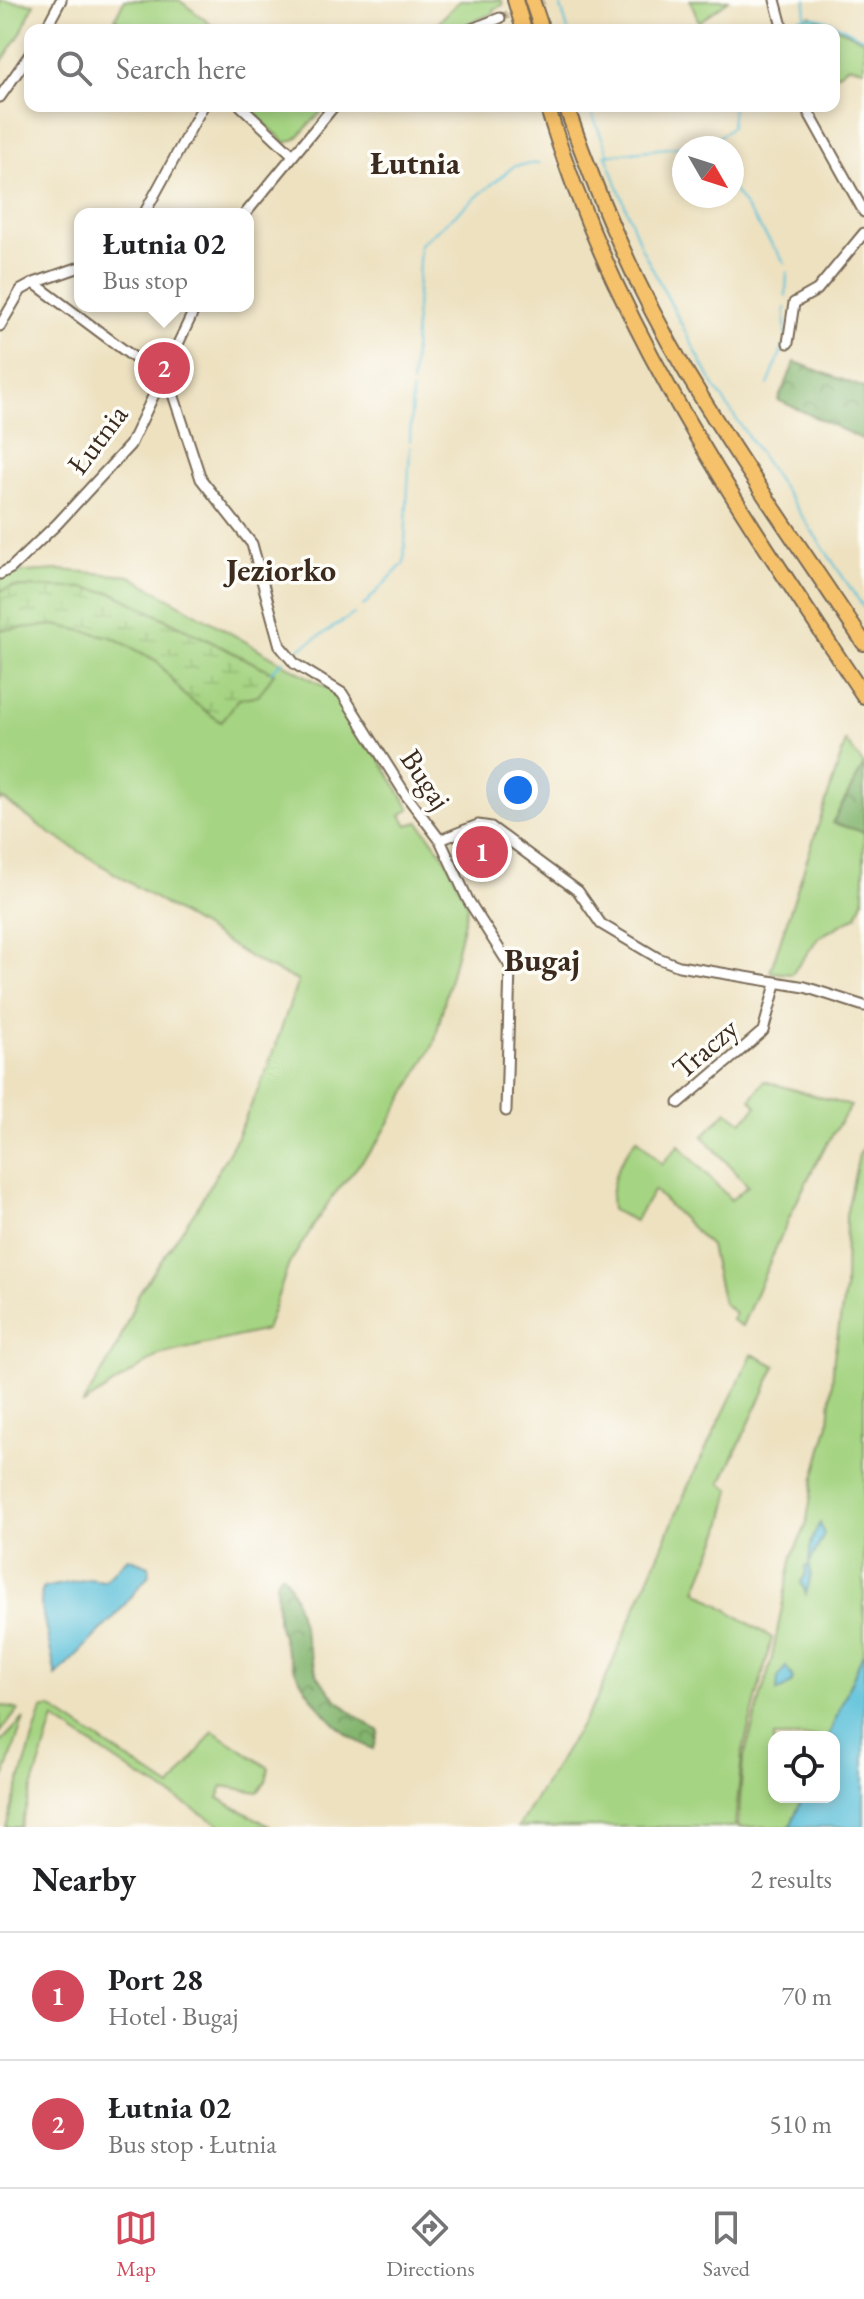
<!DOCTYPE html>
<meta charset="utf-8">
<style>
body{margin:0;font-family:"EB Garamond",serif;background:#f6f6f6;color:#202124}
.controls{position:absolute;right:24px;bottom:24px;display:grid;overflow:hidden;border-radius:16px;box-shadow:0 4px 12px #0003}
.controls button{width:72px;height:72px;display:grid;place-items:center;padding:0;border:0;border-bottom:2px solid #e0e0e0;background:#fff;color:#202124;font:40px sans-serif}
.compass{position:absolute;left:672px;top:136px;width:72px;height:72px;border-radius:50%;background:#fff;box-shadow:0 4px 12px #0003;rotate:129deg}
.you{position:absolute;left:518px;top:790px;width:28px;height:28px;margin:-20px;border:6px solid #fff;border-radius:50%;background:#1a73e8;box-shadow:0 0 0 12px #1a73e833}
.badge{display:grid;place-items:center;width:52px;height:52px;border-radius:50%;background:#d1495b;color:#fff;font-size:26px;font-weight:700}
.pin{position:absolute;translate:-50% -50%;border:4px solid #fff;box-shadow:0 2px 8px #0006}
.popup{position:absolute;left:74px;top:208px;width:180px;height:104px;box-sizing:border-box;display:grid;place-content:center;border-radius:16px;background:#fff;filter:drop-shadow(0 2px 6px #0005);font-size:26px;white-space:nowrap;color:#757577}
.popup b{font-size:30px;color:#202124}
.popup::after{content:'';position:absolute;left:50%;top:100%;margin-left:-16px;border:16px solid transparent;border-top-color:#fff}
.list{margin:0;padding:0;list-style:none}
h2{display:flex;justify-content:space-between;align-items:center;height:104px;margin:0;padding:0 32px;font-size:34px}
h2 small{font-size:26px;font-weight:400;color:#757577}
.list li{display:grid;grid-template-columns:52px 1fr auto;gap:24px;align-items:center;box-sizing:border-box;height:128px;padding:0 32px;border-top:2px solid #e0e0e0}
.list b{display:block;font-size:30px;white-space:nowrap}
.list p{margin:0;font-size:26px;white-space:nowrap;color:#757577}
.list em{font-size:26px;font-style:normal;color:#757577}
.icon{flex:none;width:44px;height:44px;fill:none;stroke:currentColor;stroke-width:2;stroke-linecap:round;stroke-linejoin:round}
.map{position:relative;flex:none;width:864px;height:1827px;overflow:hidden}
.search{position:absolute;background:#fff;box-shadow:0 4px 12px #0003;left:24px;right:24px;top:24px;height:88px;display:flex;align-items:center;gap:20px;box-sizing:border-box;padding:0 28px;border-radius:16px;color:#757577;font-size:30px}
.sheet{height:360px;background:#fff}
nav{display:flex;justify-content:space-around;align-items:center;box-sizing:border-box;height:112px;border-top:2px solid #e0e0e0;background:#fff;font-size:22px;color:#757577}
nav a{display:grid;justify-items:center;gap:4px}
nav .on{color:#d1495b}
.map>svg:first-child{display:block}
</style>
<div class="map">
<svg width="864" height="1827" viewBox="0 0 864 1827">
<defs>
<pattern id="forest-crowns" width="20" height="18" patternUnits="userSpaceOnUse" patternTransform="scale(2)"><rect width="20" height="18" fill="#84b670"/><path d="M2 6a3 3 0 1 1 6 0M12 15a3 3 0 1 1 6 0" fill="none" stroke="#6d945b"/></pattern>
<pattern id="wetland-marsh" width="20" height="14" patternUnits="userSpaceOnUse" patternTransform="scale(2)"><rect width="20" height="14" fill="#a5d482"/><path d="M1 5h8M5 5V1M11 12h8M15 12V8" fill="none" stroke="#8fb670"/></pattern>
<pattern id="park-crowns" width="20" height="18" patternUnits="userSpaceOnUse" patternTransform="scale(2)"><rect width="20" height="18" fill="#a5d482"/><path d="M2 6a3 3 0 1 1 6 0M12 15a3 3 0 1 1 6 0" fill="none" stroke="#8fb670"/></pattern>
</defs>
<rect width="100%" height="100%" fill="#fdfcf7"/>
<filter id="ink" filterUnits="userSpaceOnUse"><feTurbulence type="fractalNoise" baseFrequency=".0125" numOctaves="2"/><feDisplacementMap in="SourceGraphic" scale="16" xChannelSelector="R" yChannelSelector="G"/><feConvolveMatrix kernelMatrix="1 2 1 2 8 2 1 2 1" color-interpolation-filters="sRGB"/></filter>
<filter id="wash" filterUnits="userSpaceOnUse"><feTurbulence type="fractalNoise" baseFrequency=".006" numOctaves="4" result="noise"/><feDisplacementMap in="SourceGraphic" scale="32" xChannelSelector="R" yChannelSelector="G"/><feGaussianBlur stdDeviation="1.8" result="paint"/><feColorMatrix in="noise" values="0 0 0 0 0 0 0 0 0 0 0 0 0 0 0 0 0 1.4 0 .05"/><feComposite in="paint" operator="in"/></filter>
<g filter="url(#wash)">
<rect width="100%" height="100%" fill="#ede1c0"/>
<!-- green -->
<path fill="#a5d482" stroke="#707f50" stroke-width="2" d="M0,0L34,4L21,33L0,64Z
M124,0H179L218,30H134L115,19Z
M460,0H501L503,5L493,9L494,13L452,30H431Z
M810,15L864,40V69L848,66L834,76V30H792L793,23Z
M246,106H319L323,110L296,139L286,143Z
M59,570L130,576L341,696L410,809L401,815L407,825L419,822L446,859L468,905L434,1044L378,1142L332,1197L289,1264L266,1330L159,1355L82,1405L116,1349L139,1293L197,1208L234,1143L266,1072L298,981L263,965L51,834L3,799L0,801V579L10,573Z
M846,741L864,765L833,823L864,832V898L857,916L819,937L792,974L770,972Z
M764,1081L851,1106C804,1173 775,1252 742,1326L732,1320L735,1313L723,1303L710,1246L654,1190L635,1221L612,1210C608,1182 620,1160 637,1138L662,1164L679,1145L731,1200L748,1186L703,1136L727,1111L742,1122L757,1106L751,1099Z
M864,1147V1651L828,1737H774V1797H803L790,1827H738L743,1760L772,1658L792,1556L806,1526L814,1478L829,1423L834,1357L845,1290L846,1215L859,1155Z
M752,1354L776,1366L721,1483L731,1490L721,1530L696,1590L772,1638L742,1754L735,1827H518L596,1701L689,1484Z
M0,1705L18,1710L0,1733Z
M50,1707L171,1788L213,1731L269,1768L266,1781L258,1792L223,1786L218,1798L271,1827H224L137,1775L54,1719L20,1827H6L42,1709Z
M24,1718L0,1790V1743Z"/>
<!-- forest -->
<path fill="url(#forest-crowns)" stroke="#607047" stroke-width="2" d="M795,362L864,388V440L778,400Z
M864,765V832L832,823Z
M281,1574C297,1581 305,1656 319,1677C334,1701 355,1717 379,1731L374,1749C329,1732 291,1676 280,1630C276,1615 277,1597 276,1581Z"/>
<!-- wetland -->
<path fill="url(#wetland-marsh)" stroke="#707f50" stroke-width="2" d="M12,587L84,588L113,593L274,673L259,695L239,699L221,722L184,695L157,661L112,637L55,625L0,630V591Z"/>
<!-- park -->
<path fill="url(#park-crowns)" stroke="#707f50" stroke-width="2" d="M690,0H729L699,22Z"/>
<!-- water -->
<path fill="#5dc1da" stroke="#4c767c" stroke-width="2" d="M820,1523L824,1535L809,1564L811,1575L806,1594L801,1582L806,1574L805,1567L809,1566C810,1548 811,1537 820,1523Z
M128,1558L149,1566V1575L117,1614L56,1676L41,1606L42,1588L89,1579L104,1581Z
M864,1651V1827H790L803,1797H834V1737H828Z
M786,1666L793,1678L791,1684L777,1692L778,1678Z"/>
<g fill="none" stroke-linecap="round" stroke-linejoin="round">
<!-- stream -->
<path stroke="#5dc1da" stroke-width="2" d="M561,7L568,30
M805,15L806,0
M790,22C816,7 839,27 864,39
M589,106L608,153
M717,139L731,127L733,106
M605,155L711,143
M606,155L641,247L714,386L864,608
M732,188L785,263
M786,296L787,272
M785,335V308
M412,384L420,244L514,166L539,163
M768,385L784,345
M410,441L412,391
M363,606L404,563L410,447
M293,653L354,614
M271,672L284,660"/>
</g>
</g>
<g filter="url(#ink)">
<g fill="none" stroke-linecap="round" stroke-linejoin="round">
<!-- minor-tunnel -->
<path stroke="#c9bca0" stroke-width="9" stroke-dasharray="9 4.5" stroke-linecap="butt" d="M500,18L544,0"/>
<!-- minor casing -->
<g stroke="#796a57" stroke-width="13">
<path id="minor" d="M775,0L783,30
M45,30L61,0
M469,30L500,18
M0,97L30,54
M241,106L293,155
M805,106L864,212
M144,214L203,106
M245,214L334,106
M80,267L34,283L164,380L173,394L201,479L252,544L280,646L295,664L342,693L406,795L440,840L478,825L491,827L578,891L601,924L658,958L679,966L805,987L864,1006
M0,326L21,290L34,283
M788,343L794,303L817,290L864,233
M0,574L11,568L57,524L130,445L196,306
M440,840L468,900L510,966L506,1111
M679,1103L763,1031L776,984"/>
</g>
<!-- highway casing -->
<g stroke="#796a57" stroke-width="18">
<path id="highway" d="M515,0L524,30
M532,0L542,30
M547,106C615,331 736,503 864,696
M566,106C598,199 636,288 686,372C742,465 804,553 864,643"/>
</g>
<!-- minor -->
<use href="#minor" stroke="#fff" stroke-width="9"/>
<!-- highway -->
<use href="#highway" stroke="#f5c16b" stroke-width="14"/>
</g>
</g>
<g text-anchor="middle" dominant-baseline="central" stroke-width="7" stroke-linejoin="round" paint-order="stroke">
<!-- street labels -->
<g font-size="30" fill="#3b2a1e" stroke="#fdfcf7">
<text transform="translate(97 439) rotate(-53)">Łutnia</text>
<text transform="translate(426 779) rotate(56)">Bugaj</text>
<text transform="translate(705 1048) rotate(-41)">Traczy</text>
</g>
<!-- neighbourhood labels -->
<g font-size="32" font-weight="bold" fill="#3b2a1e" stroke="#fdfcf7">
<text x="415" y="163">Łutnia</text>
<text x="281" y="570">Jeziorko</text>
<text x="542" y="960">Bugaj</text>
</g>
</g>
</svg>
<div class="controls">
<button><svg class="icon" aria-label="locate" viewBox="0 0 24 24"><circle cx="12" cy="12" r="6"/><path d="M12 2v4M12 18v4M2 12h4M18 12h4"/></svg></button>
</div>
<svg class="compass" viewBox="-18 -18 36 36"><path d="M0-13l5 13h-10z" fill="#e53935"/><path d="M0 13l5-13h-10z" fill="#757577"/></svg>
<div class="you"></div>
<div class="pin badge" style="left:482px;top:852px">1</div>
<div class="pin badge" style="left:164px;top:368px">2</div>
<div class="popup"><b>Łutnia 02</b>Bus stop</div>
<div class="search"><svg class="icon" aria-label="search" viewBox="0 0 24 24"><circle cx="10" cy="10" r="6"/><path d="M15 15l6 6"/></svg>Search here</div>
</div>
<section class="sheet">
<h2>Nearby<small>2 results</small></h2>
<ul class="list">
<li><span class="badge">1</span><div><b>Port 28</b><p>Hotel · Bugaj</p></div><em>70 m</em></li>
<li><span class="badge">2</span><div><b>Łutnia 02</b><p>Bus stop · Łutnia</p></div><em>510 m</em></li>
</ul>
</section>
<nav>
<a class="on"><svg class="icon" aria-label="map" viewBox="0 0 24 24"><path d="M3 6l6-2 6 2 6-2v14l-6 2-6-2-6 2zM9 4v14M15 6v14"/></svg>Map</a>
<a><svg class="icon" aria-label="directions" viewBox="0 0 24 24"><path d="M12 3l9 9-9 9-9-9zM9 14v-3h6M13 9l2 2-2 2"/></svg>Directions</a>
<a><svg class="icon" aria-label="saved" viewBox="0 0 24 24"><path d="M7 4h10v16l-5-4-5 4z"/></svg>Saved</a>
</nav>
